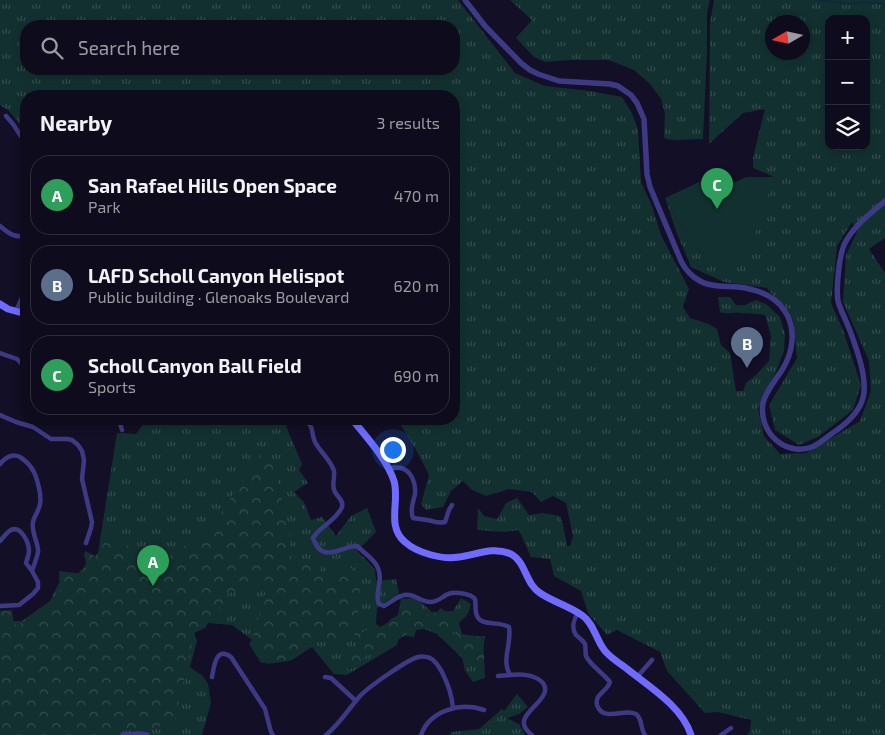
<!DOCTYPE html>
<meta charset="utf-8">
<style>
body{margin:0;font-family:"Exo 2",sans-serif;background:#171425;color:#f1f3f6}
.controls{position:absolute;right:15px;top:15px;display:grid;overflow:hidden;border-radius:10px;box-shadow:0 2px 8px #0003}
.controls button{width:45px;height:45px;display:grid;place-items:center;padding:0;border:0;border-bottom:1px solid #2e2b3b;background:#0e0b1c;color:#f1f3f6;font:25px sans-serif}
.compass{position:absolute;left:765px;top:15px;width:45px;height:45px;border-radius:50%;background:#0e0b1c;box-shadow:0 2px 8px #0003;rotate:261deg}
.you{position:absolute;left:392px;top:449px;width:18px;height:18px;margin:-12px;border:4px solid #fff;border-radius:50%;background:#1a73e8;box-shadow:0 0 0 8px #1a73e833}
.badge{display:grid;place-items:center;width:32px;height:32px;border-radius:50%;background:#1a73e8;color:#fff;font-size:16px;font-weight:700}
.pin{position:absolute;translate:-50% -41px;filter:drop-shadow(0 1px 2px #0008)}
.pin::after{content:'';position:absolute;top:26px;width:18px;height:15px;background:inherit;clip-path:polygon(0 0,100% 0,50% 100%)}
.list{margin:0;padding:0;list-style:none}
h2{display:flex;justify-content:space-between;align-items:center;height:65px;margin:0;padding:0 20px;font-size:21px}
h2 small{font-size:16px;font-weight:400;color:#9b9ba3}
.list li{display:grid;grid-template-columns:32px 1fr auto;gap:15px;align-items:center;box-sizing:border-box;height:80px;margin:0 10px 10px;padding:0 10px;border:1px solid #2e2b3b;border-radius:20px}
.list b{display:block;font-size:19px;white-space:nowrap}
.list p{margin:0;font-size:16px;white-space:nowrap;color:#9b9ba3}
.list em{font-size:16px;font-style:normal;color:#9b9ba3}
.icon{flex:none;width:28px;height:28px;fill:none;stroke:currentColor;stroke-width:2;stroke-linecap:round;stroke-linejoin:round}
.map{position:relative;flex:none;width:885px;height:735px;overflow:hidden}
.search{position:absolute;background:#0e0b1c;box-shadow:0 2px 8px #0003;left:20px;top:20px;width:440px;height:55px;display:flex;align-items:center;gap:12px;box-sizing:border-box;padding:0 18px;border-radius:20px;color:#9b9ba3;font-size:19px}
.panel{position:absolute;background:#0e0b1c;box-shadow:0 2px 8px #0003;left:20px;top:90px;width:440px;height:335px;border-radius:20px}
.map>svg:first-child{display:block}
</style>
<div class="map">
<svg width="885" height="735" viewBox="0 0 885 735">
<defs>
<pattern id="grass-tufts" width="24" height="20" patternUnits="userSpaceOnUse" patternTransform="scale(1.25)"><rect width="24" height="20" fill="#12302f"/><path d="M3 7l-1-3M5 7V3M7 7l1-3M15 17l-1-3M17 17v-4M19 17l1-3" fill="none" stroke="#344d4e"/></pattern>
<pattern id="park-crowns" width="20" height="18" patternUnits="userSpaceOnUse" patternTransform="scale(1.25)"><rect width="20" height="18" fill="#12302f"/><path d="M2 6a3 3 0 1 1 6 0M12 15a3 3 0 1 1 6 0" fill="none" stroke="#344d4e"/></pattern>
</defs>
<rect width="100%" height="100%" fill="#130f26"/>
<!-- grass -->
<path fill="url(#grass-tufts)" fill-rule="evenodd" d="M0,0H458L515,73L545,86L590,91L622,97L632,113L638,129L641,182L652,206L661,235L689,289L683,307L690,318L709,324L717,329L721,345L730,353L736,391H743L746,383L757,374L769,361L771,336L765,315C757,314 749,313 740,313C733,312 727,315 720,312L718,297H730L736,305H745L756,300L766,304L780,317L785,334L784,351L776,372L766,390L758,409L764,436L780,454L806,453L860,421L871,391L869,361L843,302L846,255L857,232L852,222L837,246L831,303L843,330L861,385L853,410L818,437L799,445L775,430L769,405L797,358L793,320L767,288L724,282L691,267L676,231L665,198L678,221L702,255L774,177L753,168V158L765,109L743,113L709,144L710,23L714,0H885V238L869,249L885,273V735H747L750,731L751,720L718,712L705,713L667,671L660,652L617,630L607,635L588,613L581,591L554,576L550,559L531,557L519,530L504,532L477,530L478,508L484,516L497,519L506,503L517,498L529,515L543,513L560,516L563,525L567,546H570L573,536L566,503L553,496L541,502L532,492L509,489L486,496L472,490L463,481L451,491L443,507L426,510L421,504L429,475L416,450L397,419H454V96H26V132L9,111L0,105ZM829,19H866V146H829ZM772,22H802V52H772ZM26,26H454V69H26Z
M510,0H710L707,13V53L703,139L676,140L666,139L664,137L665,114L661,99L650,84L634,70L609,60H569L545,62L534,57L516,38L532,20Z
M147,419H295L286,426L302,464L299,470L308,483L294,492L304,502L311,520L322,517L336,536L351,516L367,508L376,532L357,551L375,569L376,581L396,579L399,593L377,608L376,624L380,627L398,617L401,599L416,598L432,612L453,611L461,598L471,604L468,614L459,623L462,634L483,637L485,678L473,682L465,671L462,658L437,634L424,629L416,630L414,637L406,636L399,638L397,645L347,675L334,674L312,647L292,660L261,663L249,644L252,640L232,625L208,623L205,628L194,633L197,641L190,667L203,676L208,684L211,703L202,735H0V611L7,610L8,621H22L50,601L62,577L78,574L98,553L117,433L136,434Z
M517,694L528,707L519,714L507,718L519,724L525,735H449L452,732L479,729L502,709L504,711Z"/>
<!-- park -->
<path fill="url(#park-crowns)" d="M268,442C275,473 283,504 290,535C293,547 283,556 298,561L300,568L310,561L321,564V572C328,571 332,573 338,577L347,565L354,570L359,577L360,598L357,621L361,633L367,630H381L391,619L398,615C401,606 403,601 414,604L413,608C422,612 434,621 440,608C456,618 455,621 463,637L485,636L480,669L472,654L453,646L458,631L438,637L440,634L431,629V631L424,626L416,627L379,653L367,655L349,671L346,668L351,649L357,648L354,629L337,642H316L289,661L267,664L252,641L269,579L227,594L228,599L195,632L174,723L145,730L140,729L126,730L110,735H0V612L12,610L14,625C26,622 56,617 59,603C61,593 59,581 59,571L83,574L86,562L84,555L85,551L97,557L107,537L163,560L210,530Z"/>
<!-- pitch -->
<path fill="#12302f" d="M716,174L729,185L746,177H774L746,261L702,256L678,221L665,198Z"/>
<g fill="none" stroke-linecap="round" stroke-linejoin="round">
<!-- stream -->
<path stroke="#0c2248" stroke-width="1" d="M817,0L848,4L866,2L885,4"/>
<!-- minor -->
<path stroke="#3d3a85" stroke-width="4.5" d="M6,116L13,124L26,144
M0,226C8,233 16,239 26,235
M16,311L22,298L26,296
M0,353L17,359L26,368
M0,415L16,422L33,427L51,439H67L72,440L78,445L82,451L84,460L82,479L92,522L91,528L86,543
M116,419L120,423L122,430
M303,419C316,428 310,431 315,442C320,452 331,460 334,471C335,477 332,483 334,490C336,496 344,500 342,507C336,521 320,526 313,538C322,565 341,546 357,546C371,559 383,564 379,585C378,592 376,597 379,604L384,606C390,603 395,598 401,596C413,591 421,603 431,602C437,602 441,598 446,595C453,591 470,593 475,599C476,604 475,608 476,612C478,628 497,620 509,627C512,645 501,659 510,675
M0,464C5,458 12,453 20,457C34,466 37,477 40,493C40,497 41,500 40,504C39,511 34,516 33,522C31,533 39,544 38,552C37,558 34,565 32,571L38,582V588L33,594L19,605L0,606
M389,468C393,468 397,467 401,468C412,471 416,484 415,494C413,503 410,509 413,518C418,519 422,519 427,520C434,521 438,524 445,522L449,510L452,505
M0,541C3,538 7,532 11,530C21,525 29,543 29,551C29,555 27,559 26,563L32,571
M578,613C574,619 571,628 576,635C579,638 583,640 585,644C586,648 585,652 586,656C590,665 604,674 610,682C608,689 602,691 598,697C594,705 600,714 609,714C617,715 627,710 636,714C643,719 640,729 645,735
M498,676C512,675 532,671 543,683C545,686 546,690 544,694C539,707 510,719 532,735
M212,677C214,666 216,646 231,657L265,709L271,732L273,735
M325,677L331,678L356,701
M637,677L652,660
M326,735C340,724 349,708 361,695C370,686 407,660 418,657C422,656 427,657 430,658C436,661 439,667 442,672C448,684 452,695 453,708
M421,735C430,710 461,702 484,710
M721,735L731,728"/>
<!-- tertiary -->
<path stroke="#3d3a85" stroke-width="5.5" d="M465,0L485,26L521,63L530,70L538,74L559,81L610,84L618,86L631,95L637,103L644,119L647,174L650,187L681,261C687,273 698,283 712,285C720,287 730,286 738,287C755,289 774,295 784,310C797,328 793,353 782,370C775,381 766,391 763,403C758,431 784,457 812,447C821,443 829,435 837,430C868,408 869,389 858,354C855,345 852,335 848,326C845,318 840,309 838,301C836,289 839,257 844,245C852,227 870,214 885,201
M123,735L139,734L147,735"/>
<!-- secondary -->
<path stroke="#6f6bff" stroke-width="7" d="M0,304L8,309L26,314
M352,419C366,437 387,459 394,481C400,502 386,526 405,542C417,553 443,560 459,557C476,555 493,546 511,554C526,562 525,583 540,593C553,602 570,606 583,616C594,624 596,640 605,651C611,658 619,663 626,668C648,686 682,706 691,735"/>
</g>
</svg>
<div class="controls">
<button>+</button>
<button>−</button>
<button><svg class="icon" aria-label="layers" viewBox="0 0 24 24"><path d="M12 4l9 5-9 5-9-5zM3 14l9 5 9-5"/></svg></button>
</div>
<svg class="compass" viewBox="-18 -18 36 36"><path d="M0-13l5 13h-10z" fill="#e53935"/><path d="M0 13l5-13h-10z" fill="#9b9ba3"/></svg>
<div class="you"></div>
<div class="pin badge" style="left:153px;top:586px;background:#2e9e5b">A</div>
<div class="pin badge" style="left:747px;top:368px;background:#5c6f8a">B</div>
<div class="pin badge" style="left:717px;top:209px;background:#2e9e5b">C</div>
<div class="search"><svg class="icon" aria-label="search" viewBox="0 0 24 24"><circle cx="10" cy="10" r="6"/><path d="M15 15l6 6"/></svg>Search here</div>
<section class="panel">
<h2>Nearby<small>3 results</small></h2>
<ul class="list">
<li><span class="badge" style="background:#2e9e5b">A</span><div><b>San Rafael Hills Open Space</b><p>Park</p></div><em>470 m</em></li>
<li><span class="badge" style="background:#5c6f8a">B</span><div><b>LAFD Scholl Canyon Helispot</b><p>Public building · Glenoaks Boulevard</p></div><em>620 m</em></li>
<li><span class="badge" style="background:#2e9e5b">C</span><div><b>Scholl Canyon Ball Field</b><p>Sports</p></div><em>690 m</em></li>
</ul>
</section>
</div>
